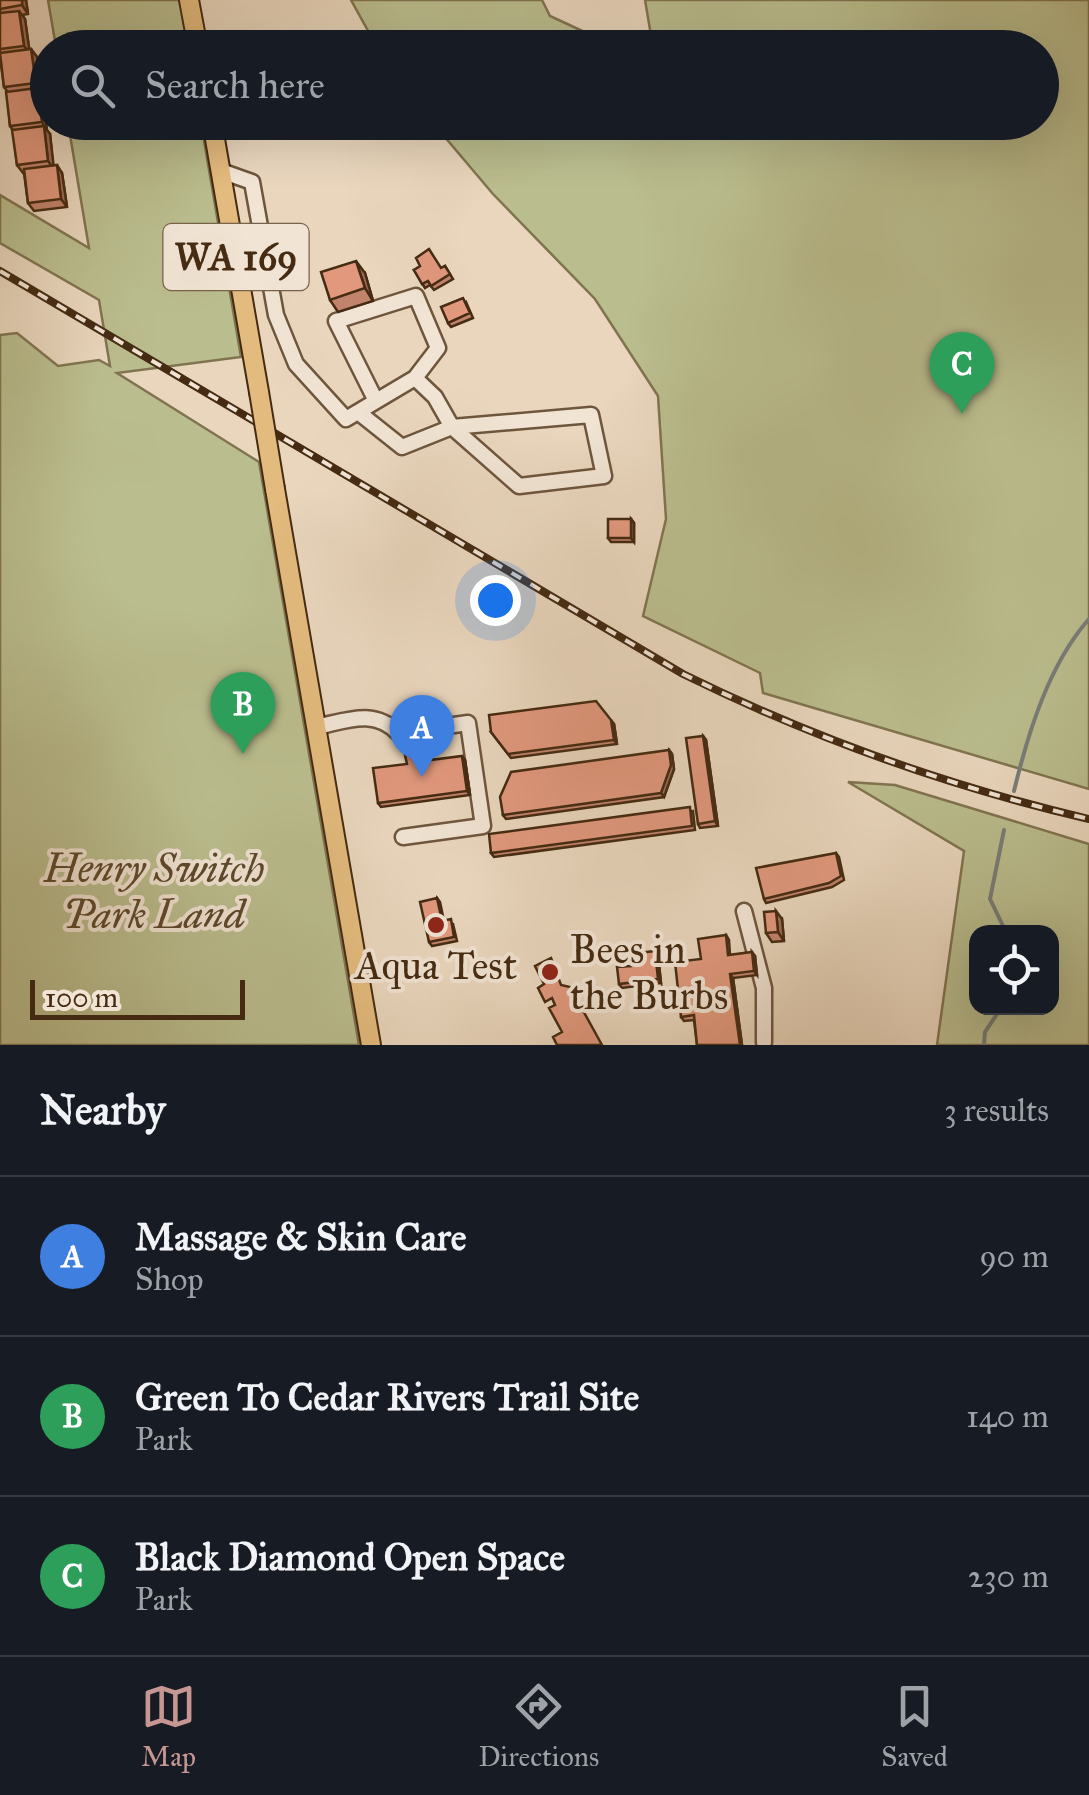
<!DOCTYPE html>
<style>
body{margin:0;font-family:"IM FELL Great Primer",serif;background:#20242c;color:#f1f3f6}
.controls{position:absolute;right:30px;bottom:30px;display:grid;overflow:hidden;border-radius:20px;box-shadow:0 10px 40px #0002}
.controls button{width:90px;height:90px;display:grid;place-items:center;padding:0;border:0;border-bottom:2px solid #363941;background:#171b24;color:#f1f3f6;font:50px sans-serif}
.scale{position:absolute;left:30px;bottom:25px;width:215px;box-sizing:border-box;padding-left:10px;border:5px solid #452b12;border-top:0;font-size:28px;line-height:35px;white-space:nowrap;color:#452b12;-webkit-text-stroke:8px #f1e4d4;paint-order:stroke}
.you{position:absolute;left:495px;top:600px;width:35px;height:35px;margin:-25px;border:8px solid #fff;border-radius:50%;background:#1a73e8;box-shadow:0 0 0 15px #1a73e833}
.badge{display:grid;place-items:center;width:65px;height:65px;border-radius:50%;background:#c59692;color:#fff;font-size:32px;font-weight:700}
.pin{position:absolute;translate:-50% -82px;filter:drop-shadow(0 2px 5px #0008)}
.pin::after{content:'';position:absolute;top:52px;width:35px;height:30px;background:inherit;clip-path:polygon(0 0,100% 0,50% 100%)}
.list{margin:0;padding:0;list-style:none}
h2{display:flex;justify-content:space-between;align-items:center;height:130px;margin:0;padding:0 40px;font-size:42px}
h2 small{font-size:32px;font-weight:400;color:#9ea1a6}
.list li{display:grid;grid-template-columns:65px 1fr auto;gap:30px;align-items:center;box-sizing:border-box;height:160px;padding:0 40px;border-top:2px solid #363941}
.list b{display:block;font-size:38px;white-space:nowrap}
.list p{margin:0;font-size:32px;white-space:nowrap;color:#9ea1a6}
.list em{font-size:32px;font-style:normal;color:#9ea1a6}
.icon{flex:none;width:55px;height:55px;fill:none;stroke:currentColor;stroke-width:2;stroke-linecap:round;stroke-linejoin:round}
.map{position:relative;flex:none;width:1089px;height:1045px;overflow:hidden}
.search{position:absolute;background:#171b24;box-shadow:0 10px 40px #0002;left:30px;right:30px;top:30px;height:110px;display:flex;align-items:center;gap:25px;box-sizing:border-box;padding:0 35px;border-radius:55px;color:#9ea1a6;font-size:38px}
.sheet{height:610px;background:#171b24}
nav{display:flex;justify-content:space-around;align-items:center;box-sizing:border-box;height:140px;border-top:2px solid #363941;background:#171b24;font-size:28px;color:#9ea1a6}
nav a{display:grid;justify-items:center;gap:5px}
nav .on{color:#c59692}
.map>svg:first-child{display:block}
</style>
<div class="map">
<svg width="1089" height="1045" viewBox="0 0 1089 1045">
<rect width="100%" height="100%" fill="#e9d6bd"/>
<filter id="stains"><feTurbulence type="fractalNoise" baseFrequency=".002" numOctaves="4"/><feColorMatrix values="0 0 0 0 .2 0 0 0 0 .09 0 0 0 0 .02 0 0 0 .5 -.17"/></filter>
<radialGradient id="worn" r=".72"><stop offset=".6" stop-color="#630" stop-opacity="0"/><stop offset="1" stop-color="#630" stop-opacity=".3"/></radialGradient>
<!-- green -->
<path fill="#babd8e" stroke="#807450" stroke-width="2.5" fill-rule="evenodd" d="M48,0H181L189,47H56Z
M351,0H542L550,16L617,47H377Z
M645,0H1089V789L763,693L760,673L643,616L666,519L658,396L595,299L493,194L433,123L1042,122V48L653,47Z
M68,123H201L241,357L117,373L259,462L359,1045H0V335L17,333L58,366L99,360L110,366L99,300L0,243V195L89,248Z
M848,782L895,785L1089,844V1045H937L964,851ZM976,932H1052V1008H976Z"/>
<g fill="none" stroke-linecap="round" stroke-linejoin="round">
<!-- stream -->
<path stroke="#797e78" stroke-width="4" d="M1014,791C1028,733 1049,664 1089,619
M1004,830L990,899L1006,932
M984,1045L985,1032L1001,1008"/>
<!-- minor casing -->
<g stroke="#6e563d" stroke-width="19">
<path id="minor" d="M221,171L252,182L276,315L296,364L346,419L415,378L435,397L452,427L591,415L604,476L519,486L452,427L402,447L358,412
M376,401L336,321L416,296L438,348L415,378
M316,727C346,721 374,708 398,733L468,723L483,826L403,837
M744,911L764,988V1042"/>
</g>
<!-- major casing -->
<g stroke="#452b12" stroke-width="22">
<path id="major" d="M189,0L198,48
M212,122L259,392
M275,489L371,1045"/>
</g>
<!-- minor -->
<use href="#minor" stroke="#f1e4d4" stroke-width="14"/>
<!-- major -->
<use href="#major" stroke="#e4bb7e" stroke-width="18"/>
<!-- rail casing -->
<g stroke="#452b12" stroke-width="8">
<path id="rail" d="M0,271L683,674C813,738 947,786 1089,819"/>
</g>
<!-- rail -->
<use href="#rail" stroke="#f1e4d4" stroke-width="4" stroke-dasharray="11" stroke-linecap="butt"/>
<!-- major-bridge casing -->
<g stroke="#452b12" stroke-width="22" stroke-linecap="butt">
<path id="major-bridge" d="M259,392L275,489"/>
</g>
<!-- major-bridge -->
<use href="#major-bridge" stroke="#e4bb7e" stroke-width="18"/>
</g>
<!-- wall -->
<path fill="#c2836c" stroke="#452b12" stroke-width="2.5" d="M0,0H26L28,14L22,15L25,19L29,49H31L37,57L41,91H40L43,96L47,131L50,134L53,165L62,173L67,207L34,211L28,203L24,173H23L17,165L13,130L10,126L7,91L4,87L0,57Z
M445,266L453,279L434,290L430,285L425,288L414,270L441,268Z
M365,273L373,301L338,312L330,300Z
M466,302L473,318L451,327L448,323Z
M631,519L634,523V542H611L608,538Z
M614,724L617,744L511,758L491,732Z
M703,736L706,740L718,826L700,828L698,824Z
M669,750L672,754L674,769L664,797L506,819L503,815Z
M428,752L432,760H465L470,795L381,807L378,803L407,764Z
M693,811L695,830L494,857L491,853Z
M836,853L839,857L844,880L832,887L766,903L764,899Z
M437,898L440,902L444,921L453,924L457,941L432,946L429,942Z
M782,919L784,941L772,942L766,933Z
M726,935L729,940L730,955L755,956L757,975L733,978L742,1045H697L694,1020L684,1021L681,1017Z
M658,955L661,983L622,988L619,984L631,966Z"/>
<!-- shaded-wall -->
<path fill="#9e6a58" stroke="#452b12" stroke-width="2.5" d="M22,0H26L28,14L22,5Z
M19,11L25,19L30,54L24,46Z
M31,49L37,57L41,91L36,83Z
M37,88L43,96L47,131L42,122Z
M44,126L50,134L54,169L48,161Z
M57,165L62,173L67,207L61,199Z
M356,261L365,273L373,301L365,288Z
M631,519L634,523V542L631,538Z
M611,720L614,724L617,744L614,740Z
M703,736L706,740L718,826L715,821Z
M669,750L672,754L674,769L664,797L661,793Z
M462,756L465,760L470,795L467,791Z
M776,911L782,919L784,941L778,932Z
M655,951L658,955L661,983L658,979Z
M752,952L755,956L757,975L754,971Z
M730,974L733,978L742,1045H740Z"/>
<!-- building -->
<path fill="#e1987d" stroke="#452b12" stroke-width="2.5" d="M0,0H22V5L0,9Z
M19,11L24,46L0,49V13Z
M31,49L36,83L4,87L0,53Z
M37,88L42,122L10,126L6,92Z
M44,126L48,161L17,165L12,130Z
M57,165L61,199L28,203L24,169Z
M429,249L441,268L445,266L450,274L431,286L428,281L422,284L414,270L420,266L416,258Z
M356,261L365,288L330,300L321,272Z
M463,298L470,313L448,323L441,307Z
M608,519H631V538H608Z
M596,701L611,720L614,740L508,754L491,732L489,715Z
M703,736L715,821L698,824L686,738Z
M669,750L671,765L661,793L503,815L500,797L511,772Z
M428,752L430,760L462,756L467,791L378,803L373,768L407,764L405,755Z
M690,807L692,826L491,853L489,834Z
M836,853L841,876L829,883L764,899L756,868Z
M437,898L442,921L451,919L454,937L429,942L420,902Z
M776,911L778,932L766,933L764,912Z
M726,935L728,955L752,952L754,971L730,974L740,1045H697L694,1015L681,1017L675,962L701,959L698,939Z
M655,951L658,979L619,984L617,967L631,966L630,954Z
M551,958L561,985L570,987L602,1045H557L553,1037L562,1032L549,1008L555,1005L552,998L545,1002L538,988L544,984L535,966Z"/>
<!-- markers -->
<g fill="#8f2418" stroke="#f1e4d4" stroke-width="4">
<circle cx="436" cy="925" r="10"/>
<circle cx="550" cy="972" r="10"/>
</g>
<g text-anchor="middle" dominant-baseline="central" stroke-width="8" stroke-linejoin="round" paint-order="stroke">
<!-- shield labels -->
<rect fill="#f1e4d4" stroke="#79624c" stroke-width="2.5" x="163.5" y="224" width="145" height="66" rx="8"/>
<g font-size="38" font-weight="bold" fill="#452b12">
<text x="236" y="257">WA 169</text>
</g>
<!-- park labels -->
<g font-size="40" font-style="italic" fill="#5c482b" stroke="#f1e4d4">
<text x="154" y="868">Henry Switch<tspan x="154" dy="46">Park Land</tspan></text>
</g>
<!-- poi labels -->
<g font-size="40" fill="#452b12" stroke="#f1e4d4" text-anchor="start">
<text x="570" y="949">Bees in<tspan x="570" dy="46">the Burbs</tspan></text>
<text x="436" y="965" text-anchor="middle">Aqua Test</text>
</g>
</g>
<rect width="100%" height="100%" filter="url(#stains)"/>
<rect width="100%" height="100%" fill="url(#worn)"/>
</svg>
<div class="controls">
<button><svg class="icon" aria-label="locate" viewBox="0 0 24 24"><circle cx="12" cy="12" r="6"/><path d="M12 2v4M12 18v4M2 12h4M18 12h4"/></svg></button>
</div>
<div class="scale">100 m</div>
<div class="you"></div>
<div class="pin badge" style="left:422px;top:777px;background:#3f7fe0">A</div>
<div class="pin badge" style="left:243px;top:754px;background:#2e9e5b">B</div>
<div class="pin badge" style="left:962px;top:414px;background:#2e9e5b">C</div>
<div class="search"><svg class="icon" aria-label="search" viewBox="0 0 24 24"><circle cx="10" cy="10" r="6"/><path d="M15 15l6 6"/></svg>Search here</div>
</div>
<section class="sheet">
<h2>Nearby<small>3 results</small></h2>
<ul class="list">
<li><span class="badge" style="background:#3f7fe0">A</span><div><b>Massage &amp; Skin Care</b><p>Shop</p></div><em>90 m</em></li>
<li><span class="badge" style="background:#2e9e5b">B</span><div><b>Green To Cedar Rivers Trail Site</b><p>Park</p></div><em>140 m</em></li>
<li><span class="badge" style="background:#2e9e5b">C</span><div><b>Black Diamond Open Space</b><p>Park</p></div><em>230 m</em></li>
</ul>
</section>
<nav>
<a class="on"><svg class="icon" aria-label="map" viewBox="0 0 24 24"><path d="M3 6l6-2 6 2 6-2v14l-6 2-6-2-6 2zM9 4v14M15 6v14"/></svg>Map</a>
<a><svg class="icon" aria-label="directions" viewBox="0 0 24 24"><path d="M12 3l9 9-9 9-9-9zM9 14v-3h6M13 9l2 2-2 2"/></svg>Directions</a>
<a><svg class="icon" aria-label="saved" viewBox="0 0 24 24"><path d="M7 4h10v16l-5-4-5 4z"/></svg>Saved</a>
</nav>
